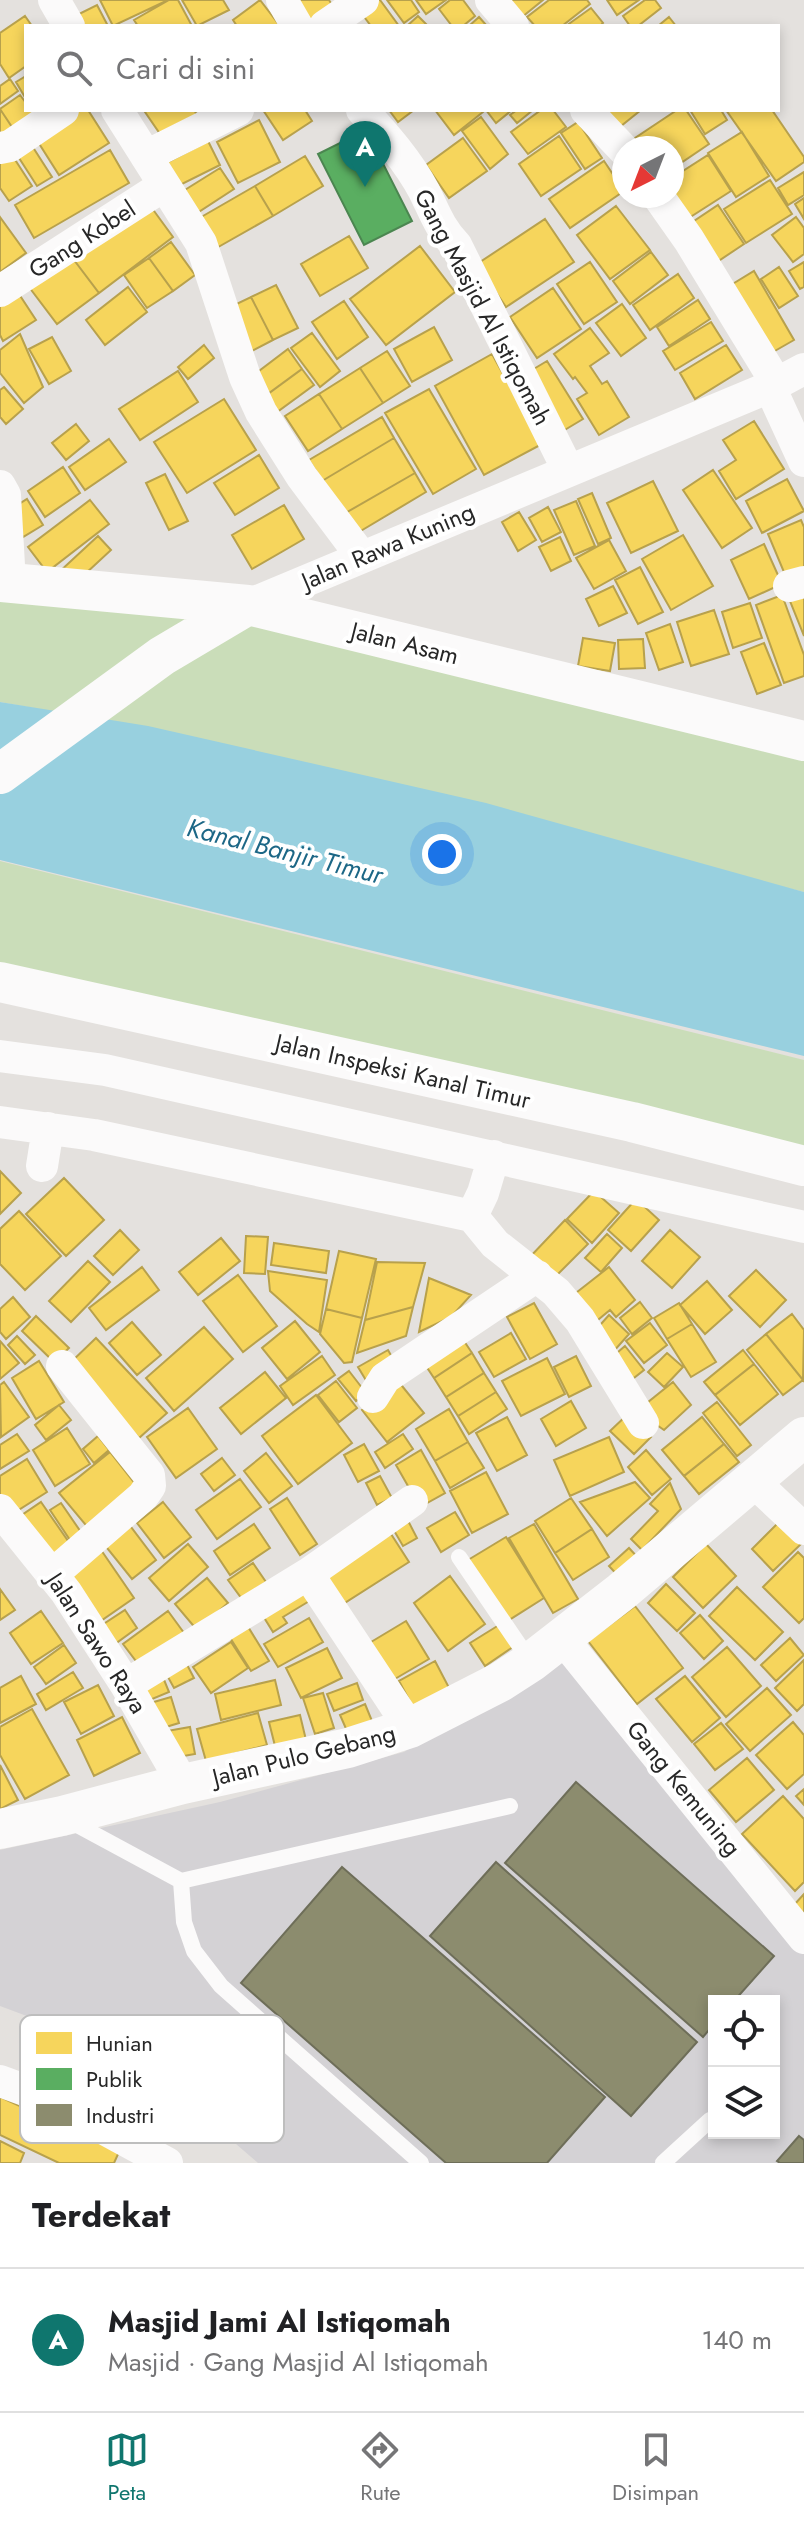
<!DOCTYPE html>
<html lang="id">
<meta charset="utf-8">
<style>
body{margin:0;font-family:Jost,sans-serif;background:#f2f2f2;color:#202124}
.controls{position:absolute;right:24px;bottom:24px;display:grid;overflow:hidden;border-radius:0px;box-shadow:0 4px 12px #0003}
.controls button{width:72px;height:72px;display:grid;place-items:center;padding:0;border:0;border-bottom:2px solid #e0e0e0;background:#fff;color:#202124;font:40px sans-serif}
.compass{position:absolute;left:612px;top:136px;width:72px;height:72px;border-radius:50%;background:#fff;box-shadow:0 4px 12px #0003;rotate:222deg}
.you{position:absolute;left:442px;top:854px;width:28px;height:28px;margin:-20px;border:6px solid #fff;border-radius:50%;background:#1a73e8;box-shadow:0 0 0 12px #1a73e833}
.badge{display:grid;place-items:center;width:52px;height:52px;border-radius:50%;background:#0f766e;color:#fff;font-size:26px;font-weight:700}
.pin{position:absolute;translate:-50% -66px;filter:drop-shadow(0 2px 4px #0008)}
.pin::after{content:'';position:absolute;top:42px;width:28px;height:24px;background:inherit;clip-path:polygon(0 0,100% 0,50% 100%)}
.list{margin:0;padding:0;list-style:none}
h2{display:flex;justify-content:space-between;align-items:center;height:104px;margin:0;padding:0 32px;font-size:34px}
h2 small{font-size:26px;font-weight:400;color:#757577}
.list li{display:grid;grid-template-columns:52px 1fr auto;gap:24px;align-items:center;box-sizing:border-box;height:144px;padding:0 32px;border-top:2px solid #e0e0e0}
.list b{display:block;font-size:30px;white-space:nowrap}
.list p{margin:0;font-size:26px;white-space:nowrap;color:#757577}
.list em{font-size:26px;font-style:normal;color:#757577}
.icon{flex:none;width:44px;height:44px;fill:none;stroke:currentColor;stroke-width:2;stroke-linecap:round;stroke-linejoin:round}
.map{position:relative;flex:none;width:804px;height:2163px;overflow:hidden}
.search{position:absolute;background:#fff;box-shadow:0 4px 12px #0003;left:24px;right:24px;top:24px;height:88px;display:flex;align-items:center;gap:20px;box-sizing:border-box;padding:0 28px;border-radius:0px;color:#757577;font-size:30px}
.sheet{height:248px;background:#fff}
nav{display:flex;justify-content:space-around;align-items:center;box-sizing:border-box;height:112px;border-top:2px solid #e0e0e0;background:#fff;font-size:22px;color:#757577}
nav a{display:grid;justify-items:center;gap:4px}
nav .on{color:#0f766e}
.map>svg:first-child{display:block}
</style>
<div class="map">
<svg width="804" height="2163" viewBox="0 0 804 2163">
<rect width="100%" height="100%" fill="#e4e1de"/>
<!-- industrial -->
<path fill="#d4d2d5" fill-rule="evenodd" d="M569,1641L804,1932V2163H258L134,2056L0,2006V1850L220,1802L404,1752L503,1692ZM714,2001H774V2133H714Z"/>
<!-- green -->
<path fill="#caddb9" d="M0,582L248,605L804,741V892L78,716L0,702Z
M0,861L804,1060V1166L0,984Z"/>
<!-- water -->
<path fill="#98d0df" d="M0,702L148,726L486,803L804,892V1056L0,860Z"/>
<!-- homes -->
<path fill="#f6d55c" stroke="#b8a14c" stroke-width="2" d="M100,0H168L113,26Z
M169,0H178L192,26H138L134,20Z
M182,0H223L229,10L197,26Z
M260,0L280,26H237L233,20Z
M291,0H329L335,10L306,25Z
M374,0H380L399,26H371L359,10Z
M387,0H411L419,12L404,23Z
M416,0H446L426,14Z
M450,0H463L475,16L463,26H452L439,9Z
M504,0H543L516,22Z
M549,0H587L590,4L562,26H535L527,17Z
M607,0H639L617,15Z
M645,0H655L661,8L638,26H630L623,16Z
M97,5L108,26H71L67,20Z
M591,8L603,23L600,26H566Z
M25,16L32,26H26V66L9,78L0,64V33Z
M418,16L428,26H407Z
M479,17L487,26H469Z
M669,17L676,26H658Z
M26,76V99L16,82Z
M10,79L18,91L0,104V86Z
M20,95L26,103V110H31L35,115L14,130L0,109Z
M0,109L14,130L0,140Z
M71,110H88L109,143L59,175L33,134Z
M148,110H194L201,121L167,144L145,112Z
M263,110H305L312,121L283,140Z
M389,110H414L398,122Z
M435,110H482L483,112L454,135Z
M486,110H512L496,123Z
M517,110H533L517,123L510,115Z
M541,110H553L566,127L528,154L511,132Z
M599,110H641L616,130Z
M677,110H686L709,144L672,169V148H629L626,144Z
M690,110H721L727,120L705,134Z
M726,110H772L804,157V162L776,181Z
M481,117L508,154L490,169L462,131Z
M259,120L280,162L238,183L217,142Z
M578,122L602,158L585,169L561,133Z
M742,132L769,176L736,197L708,153Z
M559,136L581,169L541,196L519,164Z
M27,138L52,177L37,186L12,147Z
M463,138L487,171L449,198L426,165Z
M208,141L220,165L174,188L162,165Z
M110,150L129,183L34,238L15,205Z
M12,155L32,186L9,201L0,188V162Z
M708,155L731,191L681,223L672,196V178Z
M305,156L323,186L273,216L255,186Z
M604,161L624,191L570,228L549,199Z
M220,168L234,189L194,215L180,193Z
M804,172V195L788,205L778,188Z
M770,180L792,214L746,243L724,209Z
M255,186L273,216L213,250L196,220Z
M804,198V219L795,204Z
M146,200L173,237L99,293L71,256Z
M718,205L744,244L711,266L685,227Z
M616,206L650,250L610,279L577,235Z
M0,217L26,253L0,272Z
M796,217L804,228V254L793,262L772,235Z
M545,219L574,262L506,307L477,264Z
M349,236L368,268L320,296L301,264Z
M171,242L195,275L173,291L149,258Z
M420,246L455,292L386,345L350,299Z
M651,252L668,275L630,304L613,281Z
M71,256L99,293L57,324L29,287Z
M149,258L173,291L147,308L124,275Z
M590,262L617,302L584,324L557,284Z
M804,262V287L800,289L789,271Z
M779,267L798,296L779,308L761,279Z
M754,271L794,340L766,356L726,288Z
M678,274L694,298L650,330L633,305Z
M276,285L298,328L273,340L251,297Z
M128,287L147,312L105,345L86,320Z
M15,288L36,320L3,341L0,335V298Z
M553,288L581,329L537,358L510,317Z
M251,297L273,340L248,353L226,309Z
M698,300L710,319L669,346L657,327Z
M344,301L368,337L337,359L312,322Z
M622,304L646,338L621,356L596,323Z
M711,322L723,341L675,370L663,351Z
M434,327L452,360L412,382L394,349Z
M590,328L609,353L590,366L602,384L607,381L629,417L599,435L577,399L587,393L575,377L573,379L554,354Z
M312,333L340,371L320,387L291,348Z
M20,334L43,387L24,403L0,373V350Z
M52,337L71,371L49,384L29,349Z
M204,345L214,358L188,379L178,367Z
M726,345L742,370L695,399L680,373Z
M288,349L302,369L261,399L247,380Z
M387,351L410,386L383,403L360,368Z
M492,354L542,444L484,475L435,386Z
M547,361L583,419L558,434L522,376Z
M360,368L383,403L342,429L319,394Z
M302,369L314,385L273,415L261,399Z
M178,371L198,402L140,440L119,409Z
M4,387L23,409L6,424L0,417V390Z
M429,389L476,469L433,494L385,413Z
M319,394L342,429L308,451L285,416Z
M224,399L256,450L187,493L154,442Z
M382,417L394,438L322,481L309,460Z
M754,421L784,469L736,499L719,471L736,460L723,440Z
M76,424L89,441L66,460L52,443Z
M394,438L415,473L342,515L322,481Z
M109,439L126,462L85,490L69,467Z
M259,455L279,488L235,515L214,483Z
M63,467L80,493L45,517L28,491Z
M713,470L752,528L722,548L683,490Z
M415,473L426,492L354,535L342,515Z
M165,474L188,521L169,530L146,483Z
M787,479L804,511L762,533L746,501Z
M653,481L678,531L631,553L607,503Z
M592,493L611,538L598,544L578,499Z
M27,499L43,525L23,537L8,511Z
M90,500L109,524L47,572L28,547Z
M576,501L595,546L574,555L554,510Z
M284,505L304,539L252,569L232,535Z
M548,507L561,532L542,542L529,518Z
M519,512L536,540L518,551L502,522Z
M801,520L804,527V569L786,577L768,534Z
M683,535L713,586L671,610L642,559Z
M98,536L111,550L71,587L58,573Z
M560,537L571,561L551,571L539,547Z
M609,540L626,571L594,589L576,558Z
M764,544L782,584L749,599L731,560Z
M640,567L663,612L638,624L615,580Z
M613,586L627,613L599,626L586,599Z
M804,590V636L788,596Z
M782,595L804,655V676L784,683L756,605Z
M750,603L762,638L733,648L722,612Z
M714,610L729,654L691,666L677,622Z
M670,624L683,662L659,670L646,633Z
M583,638L615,643L610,671L578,666Z
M643,639L645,668L619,669L618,640Z
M764,643L781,685L757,694L741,652Z
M0,1171L21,1193L0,1214Z
M64,1178L104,1220L66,1256L26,1214Z
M594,1191L619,1213L592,1243L567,1219Z
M636,1199L659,1220L631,1251L608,1230Z
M19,1211L61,1256L25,1290L0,1264V1229Z
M565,1220L588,1244L550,1282L528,1259Z
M120,1230L139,1250L113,1275L94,1256Z
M670,1230L700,1257L672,1288L642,1261Z
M607,1234L622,1248L601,1272L585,1258Z
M246,1236L268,1237L265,1274L244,1273Z
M221,1238L240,1261L198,1295L179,1272Z
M274,1243L329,1251L326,1273L271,1265Z
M339,1251L376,1259L362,1318L326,1309Z
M88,1261L110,1282L71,1322L49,1301Z
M377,1262L425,1263L413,1307L365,1320Z
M142,1267L159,1290L106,1330L89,1308Z
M609,1267L635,1300L616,1317L610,1310L587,1329L572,1296Z
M756,1270L786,1300L760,1327L729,1296Z
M268,1271L327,1280L319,1332L307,1324L270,1291Z
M238,1275L277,1326L243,1352L203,1301Z
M429,1278L471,1295L451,1317L419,1332Z
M707,1281L732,1310L705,1334L680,1305Z
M13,1297L30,1317L6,1339L0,1332V1309Z
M640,1302L652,1318L632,1334L620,1318Z
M534,1303L557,1344L530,1359L507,1317Z
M679,1303L692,1324L667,1339L654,1318Z
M413,1307L406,1336L357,1353L365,1320Z
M326,1309L362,1318L352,1362L344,1363L320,1334Z
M792,1314L804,1330L803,1380L766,1334Z
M609,1315L629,1334L613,1352L593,1333Z
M36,1316L69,1348L54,1362L22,1331Z
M295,1321L320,1352L287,1379L262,1348Z
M132,1322L161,1355L137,1375L109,1343Z
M650,1323L667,1345L644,1363L626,1341Z
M692,1324L716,1362L691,1377L667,1339Z
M204,1327L233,1359L174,1411L146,1378Z
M458,1332L472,1353L434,1378L420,1357Z
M511,1333L526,1359L494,1377L479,1352Z
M766,1334L803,1380L783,1395L747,1350Z
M17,1336L35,1355L25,1364L8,1345Z
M96,1338L167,1413L139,1438L69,1364Z
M0,1341L19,1363L0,1379Z
M625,1346L644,1370L630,1381L611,1358Z
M388,1350L397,1366L367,1382L358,1367Z
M743,1350L754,1364L715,1395L704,1382Z
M472,1353L484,1373L446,1397L434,1378Z
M667,1353L683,1367L664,1387L648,1372Z
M322,1356L335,1375L293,1405L280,1386Z
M576,1356L591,1386L569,1397L554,1367Z
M547,1358L565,1394L521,1416L502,1381Z
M39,1361L64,1402L36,1419L12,1378Z
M754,1364L778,1394L740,1425L715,1395Z
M349,1371L366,1393L356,1401L338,1379Z
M265,1372L286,1398L241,1434L220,1408Z
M484,1373L496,1392L458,1416L446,1397Z
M336,1381L357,1408L339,1422L318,1395Z
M398,1381L424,1413L387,1442L362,1410Z
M4,1382L29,1417L1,1437L0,1385Z
M673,1382L691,1405L664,1430L637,1411Z
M496,1392L507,1409L469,1434L458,1416Z
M316,1395L352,1443L298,1484L262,1436Z
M571,1401L586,1428L556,1446L541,1419Z
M717,1402L751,1445L737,1456L703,1413Z
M59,1405L71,1420L46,1440L35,1425Z
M188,1408L217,1449L176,1478L147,1437Z
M449,1409L468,1442L435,1461L416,1429Z
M628,1414L651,1437L634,1454L610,1431Z
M507,1417L527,1455L497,1471L476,1433Z
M702,1417L724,1444L684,1476L662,1450Z
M67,1428L90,1464L55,1486L33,1450Z
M17,1434L29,1451L0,1469V1445Z
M403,1434L413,1449L385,1468L375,1452Z
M98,1436L109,1450L94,1463L83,1449Z
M609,1437L624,1472L570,1496L554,1460Z
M468,1442L484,1468L450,1488L435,1461Z
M364,1444L379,1471L358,1482L344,1455Z
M724,1444L739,1462L699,1494L684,1476Z
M421,1450L445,1493L420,1507L396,1465Z
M646,1450L671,1479L652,1495L628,1467Z
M110,1452L140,1490L90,1530L59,1493Z
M266,1453L292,1486L269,1503L244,1471Z
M222,1458L235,1475L214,1491L201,1474Z
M27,1459L47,1492L9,1516L0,1502V1476Z
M486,1472L508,1514L472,1533L450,1491Z
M380,1476L392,1498L377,1505L366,1483Z
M240,1479L261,1507L217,1539L196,1510Z
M635,1482L650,1498L607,1536L580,1502Z
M670,1483L681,1509L642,1550L631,1539L658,1511L650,1504Z
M287,1498L317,1544L300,1555L270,1509Z
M571,1498L592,1529L555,1553L535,1521Z
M41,1502L75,1551L55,1567L16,1519Z
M163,1502L191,1537L164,1558L137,1523Z
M61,1503L85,1538L74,1546L50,1510Z
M455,1512L469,1535L441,1552L427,1528Z
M404,1513L417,1538L403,1546L389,1522Z
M780,1521L802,1543L773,1571L752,1549Z
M128,1523L156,1560L132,1579L103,1543Z
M254,1524L270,1548L230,1575L214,1551Z
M534,1524L578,1599L553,1613L509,1538Z
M592,1529L609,1557L573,1580L555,1553Z
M391,1534L409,1562L343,1604L325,1575Z
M506,1537L544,1598L506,1622L468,1560Z
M188,1544L208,1567L169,1601L149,1578Z
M706,1544L736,1576L703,1608L673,1577Z
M99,1547L134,1598L92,1627L56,1575Z
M629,1548L641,1561L622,1580L609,1566Z
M798,1552L804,1558V1618L799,1623L763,1587Z
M253,1563L266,1582L242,1599L228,1580Z
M450,1576L485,1624L448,1651L414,1603Z
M207,1578L228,1603L197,1630L175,1604Z
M666,1584L695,1613L677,1631L648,1603Z
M302,1585L311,1600L283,1617L287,1623L273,1632L260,1611Z
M737,1587L783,1632L755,1660L709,1616Z
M0,1589L15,1610L0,1620Z
M635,1606L683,1668L637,1704L588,1641Z
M125,1610L137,1628L115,1644L102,1625Z
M41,1611L63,1643L31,1664L10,1633Z
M168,1611L187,1637L142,1669L123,1644Z
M700,1615L723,1641L704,1659L680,1633Z
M309,1618L323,1642L278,1667L264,1644Z
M406,1621L429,1659L388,1683L366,1645Z
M247,1625L269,1661L251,1671L229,1636Z
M499,1625L513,1647L485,1666L470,1643Z
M790,1638L804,1655L776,1681L761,1665Z
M231,1642L248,1668L211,1693L193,1667Z
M64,1645L76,1663L46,1684L34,1667Z
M727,1647L761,1686L726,1717L692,1677Z
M327,1648L342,1678L301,1698L286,1668Z
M183,1657L194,1678L174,1688L163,1668Z
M804,1660V1704L797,1711L775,1688Z
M435,1661L457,1703L421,1722L399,1681Z
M160,1670L169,1692L145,1702L136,1680Z
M73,1672L83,1688L46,1710L37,1694Z
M21,1676L36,1704L0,1723V1688Z
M685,1676L720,1718L692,1742L656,1699Z
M275,1680L281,1705L221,1720L215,1694Z
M357,1683L363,1700L334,1711L327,1694Z
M98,1685L114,1716L81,1734L64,1702Z
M767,1688L791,1715L750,1751L726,1724Z
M323,1693L334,1728L315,1734L303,1698Z
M171,1697L179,1723L156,1730L147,1704Z
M365,1704L372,1721L347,1731L340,1715Z
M32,1709L69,1775L25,1799L0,1755V1727Z
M258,1713L267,1745L206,1761L197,1729Z
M300,1715L306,1740L275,1746L269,1722Z
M122,1717L140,1753L94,1776L77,1740Z
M793,1722L804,1735V1774L787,1789L756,1755Z
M721,1723L743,1749L715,1770L694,1744Z
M190,1727L195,1754L172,1758L167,1731Z
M747,1758L774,1790L736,1822L709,1790Z
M0,1765L18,1800L0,1809Z
M804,1789V1805L796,1796Z
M783,1796L804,1819V1882L795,1891L742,1834Z
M804,1894V1914L794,1905Z
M0,2097L119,2152L114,2163H59L0,2135Z
M0,2141L24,2153L20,2163H0Z"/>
<!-- public -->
<path fill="#5aae61" stroke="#4b8650" stroke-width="2" d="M366,130L412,221L364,245L318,154Z"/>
<!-- industry -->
<path fill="#8c8c6e" stroke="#6e6e59" stroke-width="2" d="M576,1782L774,1956L734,2001H714V2024L703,2037L505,1863Z
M496,1862L697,2042L631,2116L430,1936Z
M342,1867L605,2097L547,2163H446L241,1983Z
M799,2136L804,2140V2163H780L777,2161Z"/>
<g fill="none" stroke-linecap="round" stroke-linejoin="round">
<!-- service -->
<path stroke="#fbfafa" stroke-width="16" d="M459,1557L530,1661
M68,1820L181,1881L510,1806
M181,1881L184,1922L194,1951L221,1986L421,2163
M663,2163L710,2120"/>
<!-- minor -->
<path stroke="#fbfafa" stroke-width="32" d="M54,0L69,26
M282,0L297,26
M491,0L513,26
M325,26L363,0
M117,110L201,243L245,377L261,412L302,477L362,557
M362,110C385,135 408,161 424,191C434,211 440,229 456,245L568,470
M586,110L624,150
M0,148L10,146L63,110
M146,156L238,110
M658,196L689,240L777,384
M0,291L163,186
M770,387L804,461
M0,486L5,495L10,583
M789,586L804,582
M248,605L770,387L804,369
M0,1056L105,1070L804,1227
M0,1122L94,1135L472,1216L495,1244L556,1292L580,1320L643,1423
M42,1166L48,1128
M472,1216L483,1193L494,1156
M373,1397L385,1378L537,1276
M752,1480L804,1529
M0,1510L66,1592L126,1685L183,1784
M53,1574L143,1496L150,1486L149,1475L62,1366
M308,1574L410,1728
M563,1639L804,1938
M126,1685L308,1574L412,1501
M0,2081L49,2099L167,2163"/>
<!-- tertiary -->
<path stroke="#fbfafa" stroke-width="40" d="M0,582L248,605L804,741
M0,774L162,656L248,605
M0,982L632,1122L804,1166
M0,1829L62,1816L183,1784L348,1748L410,1728L500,1682L531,1662L621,1592L804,1437"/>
</g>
<g text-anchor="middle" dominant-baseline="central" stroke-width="8" stroke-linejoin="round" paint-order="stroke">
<!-- street labels -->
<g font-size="24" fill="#272727" stroke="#fff">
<text transform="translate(82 239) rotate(-33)">Gang Kobel</text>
<text transform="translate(483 307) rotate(62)">Gang Masjid Al Istiqomah</text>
<text transform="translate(388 546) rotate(-23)">Jalan Rawa Kuning</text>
<text transform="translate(405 643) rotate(14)">Jalan Asam</text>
<text transform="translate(403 1071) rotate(13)">Jalan Inspeksi Kanal Timur</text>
<text transform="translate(97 1643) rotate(57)">Jalan Sawo Raya</text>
<text transform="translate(304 1755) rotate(-14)">Jalan Pulo Gebang</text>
<text transform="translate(684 1788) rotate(51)">Gang Kemuning</text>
</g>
<!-- water labels -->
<g font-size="26" font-style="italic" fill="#1c6786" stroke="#fff">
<text transform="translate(285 851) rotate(14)">Kanal Banjir Timur</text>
</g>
</g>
<!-- legend -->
<rect x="20" y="2015" width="264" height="128" rx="12" fill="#fff" stroke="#bebebe" stroke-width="2"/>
<rect x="36" y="2032" width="36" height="22" fill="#f6d55c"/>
<rect x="36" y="2068" width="36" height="22" fill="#5aae61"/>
<rect x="36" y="2104" width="36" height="22" fill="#8c8c6e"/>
<g font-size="22" fill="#272727">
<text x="86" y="2051">Hunian</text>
<text x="86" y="2087">Publik</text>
<text x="86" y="2123">Industri</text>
</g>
</svg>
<div class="controls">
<button><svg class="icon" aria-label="locate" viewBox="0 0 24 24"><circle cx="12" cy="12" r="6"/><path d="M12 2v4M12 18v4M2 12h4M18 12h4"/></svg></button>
<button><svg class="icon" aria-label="layers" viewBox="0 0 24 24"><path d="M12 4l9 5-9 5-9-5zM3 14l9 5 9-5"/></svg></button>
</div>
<svg class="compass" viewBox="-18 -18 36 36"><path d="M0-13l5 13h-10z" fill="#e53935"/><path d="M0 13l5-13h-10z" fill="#757577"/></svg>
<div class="you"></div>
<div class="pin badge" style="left:365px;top:187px">A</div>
<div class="search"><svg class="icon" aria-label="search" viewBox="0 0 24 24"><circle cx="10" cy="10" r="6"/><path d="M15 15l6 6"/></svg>Cari di sini</div>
</div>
<section class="sheet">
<h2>Terdekat<small></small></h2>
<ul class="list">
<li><span class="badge">A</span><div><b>Masjid Jami Al Istiqomah</b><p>Masjid · Gang Masjid Al Istiqomah</p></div><em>140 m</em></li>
</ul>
</section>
<nav>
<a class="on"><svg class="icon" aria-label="map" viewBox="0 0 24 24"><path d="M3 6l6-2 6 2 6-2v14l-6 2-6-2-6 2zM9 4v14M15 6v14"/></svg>Peta</a>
<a><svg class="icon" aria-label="directions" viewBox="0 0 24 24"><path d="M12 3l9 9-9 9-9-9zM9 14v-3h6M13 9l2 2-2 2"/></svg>Rute</a>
<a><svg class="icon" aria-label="saved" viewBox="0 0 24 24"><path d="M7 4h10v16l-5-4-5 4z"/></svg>Disimpan</a>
</nav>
